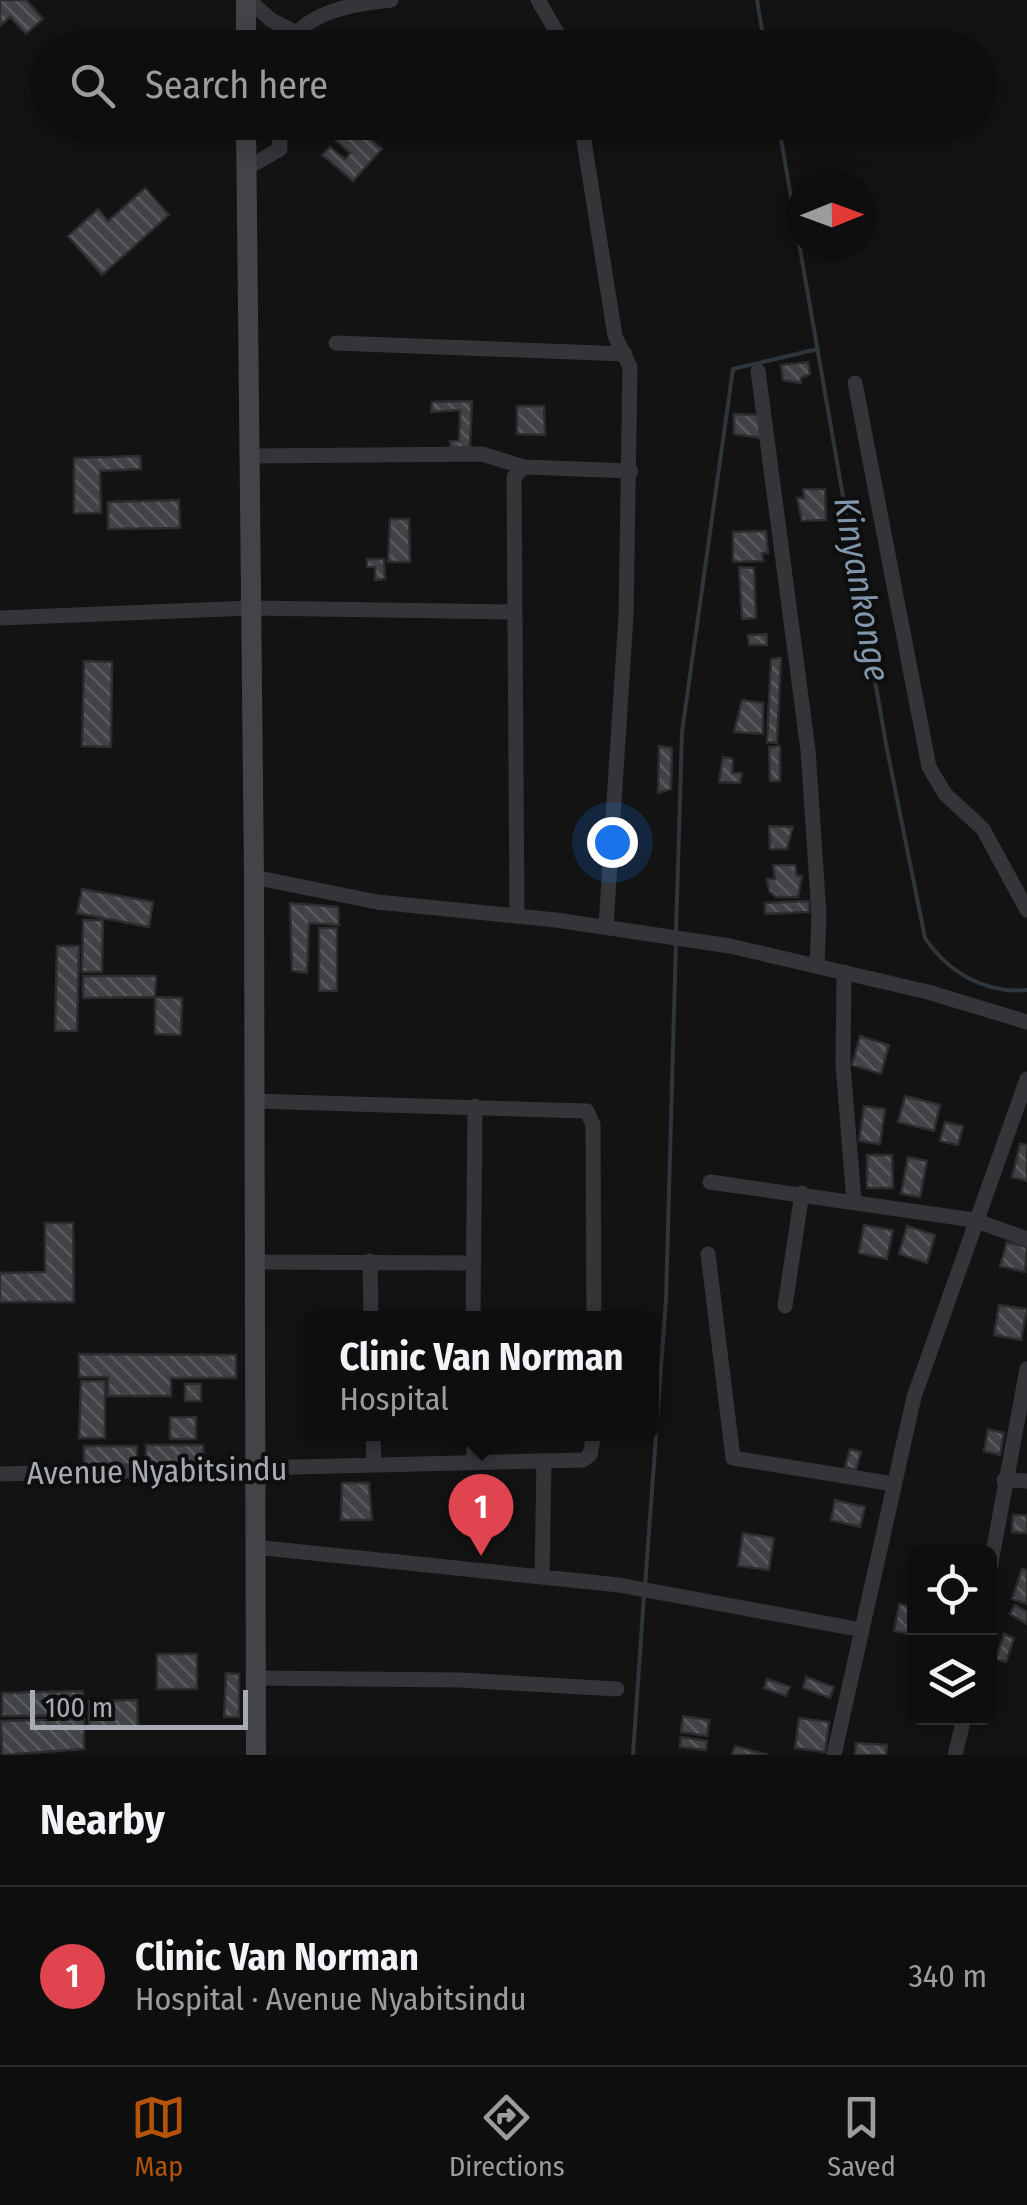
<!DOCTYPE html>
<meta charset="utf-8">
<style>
body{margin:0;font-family:"Fira Sans Condensed",sans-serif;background:#1c1c1d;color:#f1f3f6}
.controls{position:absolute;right:30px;bottom:30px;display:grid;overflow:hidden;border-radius:15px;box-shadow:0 5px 25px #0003}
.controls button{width:90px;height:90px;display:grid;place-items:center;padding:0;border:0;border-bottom:2px solid #2e2e2f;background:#0e0e0f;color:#f1f3f6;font:50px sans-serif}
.compass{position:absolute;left:787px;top:170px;width:90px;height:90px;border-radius:50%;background:#0e0e0f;box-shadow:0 5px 25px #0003;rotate:89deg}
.scale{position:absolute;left:30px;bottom:25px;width:218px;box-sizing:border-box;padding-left:10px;border:5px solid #a6aab3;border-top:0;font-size:28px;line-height:35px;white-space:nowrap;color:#a6aab3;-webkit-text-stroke:8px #0e0e0f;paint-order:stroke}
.you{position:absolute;left:612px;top:842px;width:35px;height:35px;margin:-25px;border:8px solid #fff;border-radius:50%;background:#1a73e8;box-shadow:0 0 0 15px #1a73e833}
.badge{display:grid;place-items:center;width:65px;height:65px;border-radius:50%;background:#b45309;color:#fff;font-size:32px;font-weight:700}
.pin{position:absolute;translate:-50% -82px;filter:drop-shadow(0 2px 5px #0008)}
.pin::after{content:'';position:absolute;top:52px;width:35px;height:30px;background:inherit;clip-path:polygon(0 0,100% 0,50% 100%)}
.popup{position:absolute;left:304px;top:1311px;width:355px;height:130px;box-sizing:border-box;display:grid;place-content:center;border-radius:15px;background:#0e0e0f;filter:drop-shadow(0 2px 8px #0005);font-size:32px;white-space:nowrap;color:#9b9c9e}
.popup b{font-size:38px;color:#f1f3f6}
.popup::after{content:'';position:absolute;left:50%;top:100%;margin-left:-20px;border:20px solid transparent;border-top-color:#0e0e0f}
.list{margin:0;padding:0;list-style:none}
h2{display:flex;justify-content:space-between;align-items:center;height:130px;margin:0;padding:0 40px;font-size:42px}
h2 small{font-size:32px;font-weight:400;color:#9b9c9e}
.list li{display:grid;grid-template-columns:65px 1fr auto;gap:30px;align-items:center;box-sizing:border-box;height:180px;padding:0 40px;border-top:2px solid #2e2e2f}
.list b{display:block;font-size:38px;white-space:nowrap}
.list p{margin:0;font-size:32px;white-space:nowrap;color:#9b9c9e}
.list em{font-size:32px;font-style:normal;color:#9b9c9e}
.icon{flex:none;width:55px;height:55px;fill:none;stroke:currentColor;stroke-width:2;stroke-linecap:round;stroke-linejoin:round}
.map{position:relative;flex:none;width:1027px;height:1755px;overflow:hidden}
.search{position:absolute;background:#0e0e0f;box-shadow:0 5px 25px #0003;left:30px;right:30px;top:30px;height:110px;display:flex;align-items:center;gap:25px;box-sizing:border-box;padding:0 35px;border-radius:55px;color:#9b9c9e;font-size:38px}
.sheet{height:310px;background:#0e0e0f}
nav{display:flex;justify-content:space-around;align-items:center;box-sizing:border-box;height:140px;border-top:2px solid #2e2e2f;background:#0e0e0f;font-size:28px;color:#9b9c9e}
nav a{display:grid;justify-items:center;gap:5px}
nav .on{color:#b45309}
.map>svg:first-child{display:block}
</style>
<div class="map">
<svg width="1027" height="1755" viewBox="0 0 1027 1755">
<defs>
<pattern id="building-back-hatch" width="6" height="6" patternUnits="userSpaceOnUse" patternTransform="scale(2.5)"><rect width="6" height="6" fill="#424347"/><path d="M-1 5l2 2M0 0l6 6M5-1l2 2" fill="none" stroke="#5a5b5f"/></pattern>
</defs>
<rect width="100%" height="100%" fill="#131314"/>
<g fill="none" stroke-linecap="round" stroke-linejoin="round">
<!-- stream -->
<path stroke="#2e353b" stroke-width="4" d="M757,0L765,48
M778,122L886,744L925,938C948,972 985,994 1027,990
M676,932L682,732L733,369L818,349
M645,1586L666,1299L676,941
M633,1755L644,1595"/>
</g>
<!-- building -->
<path fill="url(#building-back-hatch)" stroke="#2d2d30" stroke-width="2.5" d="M0,0H26L43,19L26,34L10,17L0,26Z
M352,124L382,149L353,181L322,155L330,147L345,159L350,153L336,141Z
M145,188L169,215L102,275L68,236L98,209L108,221Z
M808,362L810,374L801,378V383L783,380L781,365Z
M472,401L470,447L451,448L450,441H459L460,410L431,412L432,402Z
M517,406H544L545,435L517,434Z
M734,414L761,415V438L734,434Z
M140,456L141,469L100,471L101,513H74V458Z
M803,489H825L826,520L802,521L797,498H804Z
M179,500L180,528L108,529V502Z
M390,519H409L410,562H388Z
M766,531L768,553H762L763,561L733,562V532Z
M367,559H384L385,579L375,580V567H367Z
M739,567L754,568L756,618L742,619Z
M767,634V645H749L748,635Z
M781,658L777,743L767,742L771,659Z
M84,661L112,662L111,747L82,746Z
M742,700L763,703V734L734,732Z
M659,746L672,748L671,789L658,793Z
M780,746V781H770L769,747Z
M723,757L733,759L732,773H742L740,783L719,782Z
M769,826L793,827L787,849H770Z
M773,865H795L797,876H802L798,897H776L769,891L767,879H775Z
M82,889L153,902L149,927L77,913Z
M809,901V912L765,914V903Z
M290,903L338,907L339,925L309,923L307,973L292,971Z
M83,920H103L102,972H82Z
M319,928H337V991H319Z
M57,946H79L77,1031H55Z
M83,976H156L155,997L83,998Z
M155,997L182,998L181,1035L155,1034Z
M860,1036L889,1045L881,1074L852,1065Z
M905,1096L940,1105L934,1131L898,1122Z
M864,1106L885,1109L880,1144L859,1141Z
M945,1122L963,1126L958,1145L940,1141Z
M1020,1144L1027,1145V1181L1012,1177Z
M867,1155H892L893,1188H867Z
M908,1157L927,1161L920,1197L901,1194Z
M45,1223H73L74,1302H0V1273L45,1272Z
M864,1225L893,1230L887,1259L859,1253Z
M907,1226L935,1235L927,1263L899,1254Z
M1007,1242L1027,1247L1025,1272L1000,1266Z
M999,1305L1027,1309L1021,1340L994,1335Z
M79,1354L236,1355V1378H171V1396H108V1377H79Z
M81,1381H105V1438H79Z
M185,1384H201V1401H185Z
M170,1417H196V1439H170Z
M988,1429L1004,1433L1000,1455L984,1451Z
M146,1445H203L204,1466H146Z
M84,1446H137V1466L84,1465Z
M850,1449L861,1452L856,1470L845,1467Z
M342,1483H369L372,1520H341Z
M835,1500L865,1507L860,1527L831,1520Z
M1013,1515H1027V1533L1012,1532Z
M743,1533L774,1538L769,1570L738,1566Z
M1022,1569L1027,1570V1604L1012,1599Z
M899,1604L914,1606V1635L894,1631Z
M1015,1605L1027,1612V1624L1010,1614Z
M1004,1634L1014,1638L1006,1662L996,1659Z
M157,1654H197V1689H157Z
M226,1673L239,1674V1717H224Z
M806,1677L834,1687L830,1698L803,1688Z
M767,1679L790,1687L786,1696L764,1688Z
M83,1691L84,1715L2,1716V1693Z
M137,1700L138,1727H89V1701Z
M683,1716L709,1720L707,1736L681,1732Z
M799,1718L829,1722L825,1752L795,1748Z
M84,1719V1749L2,1755L1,1721Z
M681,1737L707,1741L706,1750L680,1747Z
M856,1743L887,1745L886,1755H855Z
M735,1746L768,1755H732Z"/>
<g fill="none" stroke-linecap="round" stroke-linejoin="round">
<!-- street -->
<path stroke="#343539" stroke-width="15" d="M249,0L271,20L295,32
M538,0L566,48
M285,48C308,10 350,5 391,0
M581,122L615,336L630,367L626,616L606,926
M245,169L280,149L279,122
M336,343L625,354
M758,371L808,750L819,915L817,966
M855,383L929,767L945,794L983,829L1027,910
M247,456L482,454L524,467
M0,618L251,608L514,612
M254,877L377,902L556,920L730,946L928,992L1027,1022
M517,915L514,477L524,467L631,471
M844,972L843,1065L854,1201
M253,1101L587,1111L593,1125L594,1318
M710,1182L974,1220L1027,1239
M708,1254L733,1458L894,1484
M370,1261L371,1318
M254,1262L472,1263
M785,1306L802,1193
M473,1318L475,1106
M373,1434L374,1464
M474,1434V1463
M0,1474L583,1460L590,1455L594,1434
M1004,1480L1027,1481
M254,1547L619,1585L862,1630
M990,1568L1027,1369
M542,1578L544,1461
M256,1678L460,1680L617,1689
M834,1755L914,1397L1027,1079
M955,1755L964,1718"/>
<!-- secondary -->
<path stroke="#434448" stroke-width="20" d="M246,48V0
M246,122L254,877L256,1755"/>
</g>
<g text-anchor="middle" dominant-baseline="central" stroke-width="8" stroke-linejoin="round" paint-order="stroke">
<!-- street labels -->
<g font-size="32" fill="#a6aab3" stroke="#0e0e0f">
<text transform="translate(157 1471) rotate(-1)">Avenue Nyabitsindu</text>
</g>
<!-- water labels -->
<g font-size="35" font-style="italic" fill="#8196aa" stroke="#0e0e0f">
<text transform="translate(862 589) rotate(80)">Kinyankonge</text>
</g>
</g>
</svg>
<div class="controls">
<button><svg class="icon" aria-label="locate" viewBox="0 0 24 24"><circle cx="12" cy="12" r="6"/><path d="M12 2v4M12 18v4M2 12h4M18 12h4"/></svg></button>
<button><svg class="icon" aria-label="layers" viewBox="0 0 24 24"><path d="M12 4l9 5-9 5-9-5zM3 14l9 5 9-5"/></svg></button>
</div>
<svg class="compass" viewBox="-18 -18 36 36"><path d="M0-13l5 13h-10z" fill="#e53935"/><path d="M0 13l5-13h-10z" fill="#9b9c9e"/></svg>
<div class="scale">100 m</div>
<div class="you"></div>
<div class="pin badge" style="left:481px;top:1556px;background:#e0444e">1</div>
<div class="popup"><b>Clinic Van Norman</b>Hospital</div>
<div class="search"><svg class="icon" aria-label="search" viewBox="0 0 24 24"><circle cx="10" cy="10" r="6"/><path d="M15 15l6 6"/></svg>Search here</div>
</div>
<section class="sheet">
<h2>Nearby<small></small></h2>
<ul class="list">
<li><span class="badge" style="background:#e0444e">1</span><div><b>Clinic Van Norman</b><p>Hospital · Avenue Nyabitsindu</p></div><em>340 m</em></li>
</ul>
</section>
<nav>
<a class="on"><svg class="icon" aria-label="map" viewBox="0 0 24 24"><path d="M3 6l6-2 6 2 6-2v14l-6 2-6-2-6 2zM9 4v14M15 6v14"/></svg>Map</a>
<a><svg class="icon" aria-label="directions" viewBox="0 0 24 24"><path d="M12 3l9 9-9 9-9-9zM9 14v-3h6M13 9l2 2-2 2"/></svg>Directions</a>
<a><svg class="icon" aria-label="saved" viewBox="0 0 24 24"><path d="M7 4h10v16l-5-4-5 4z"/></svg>Saved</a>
</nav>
